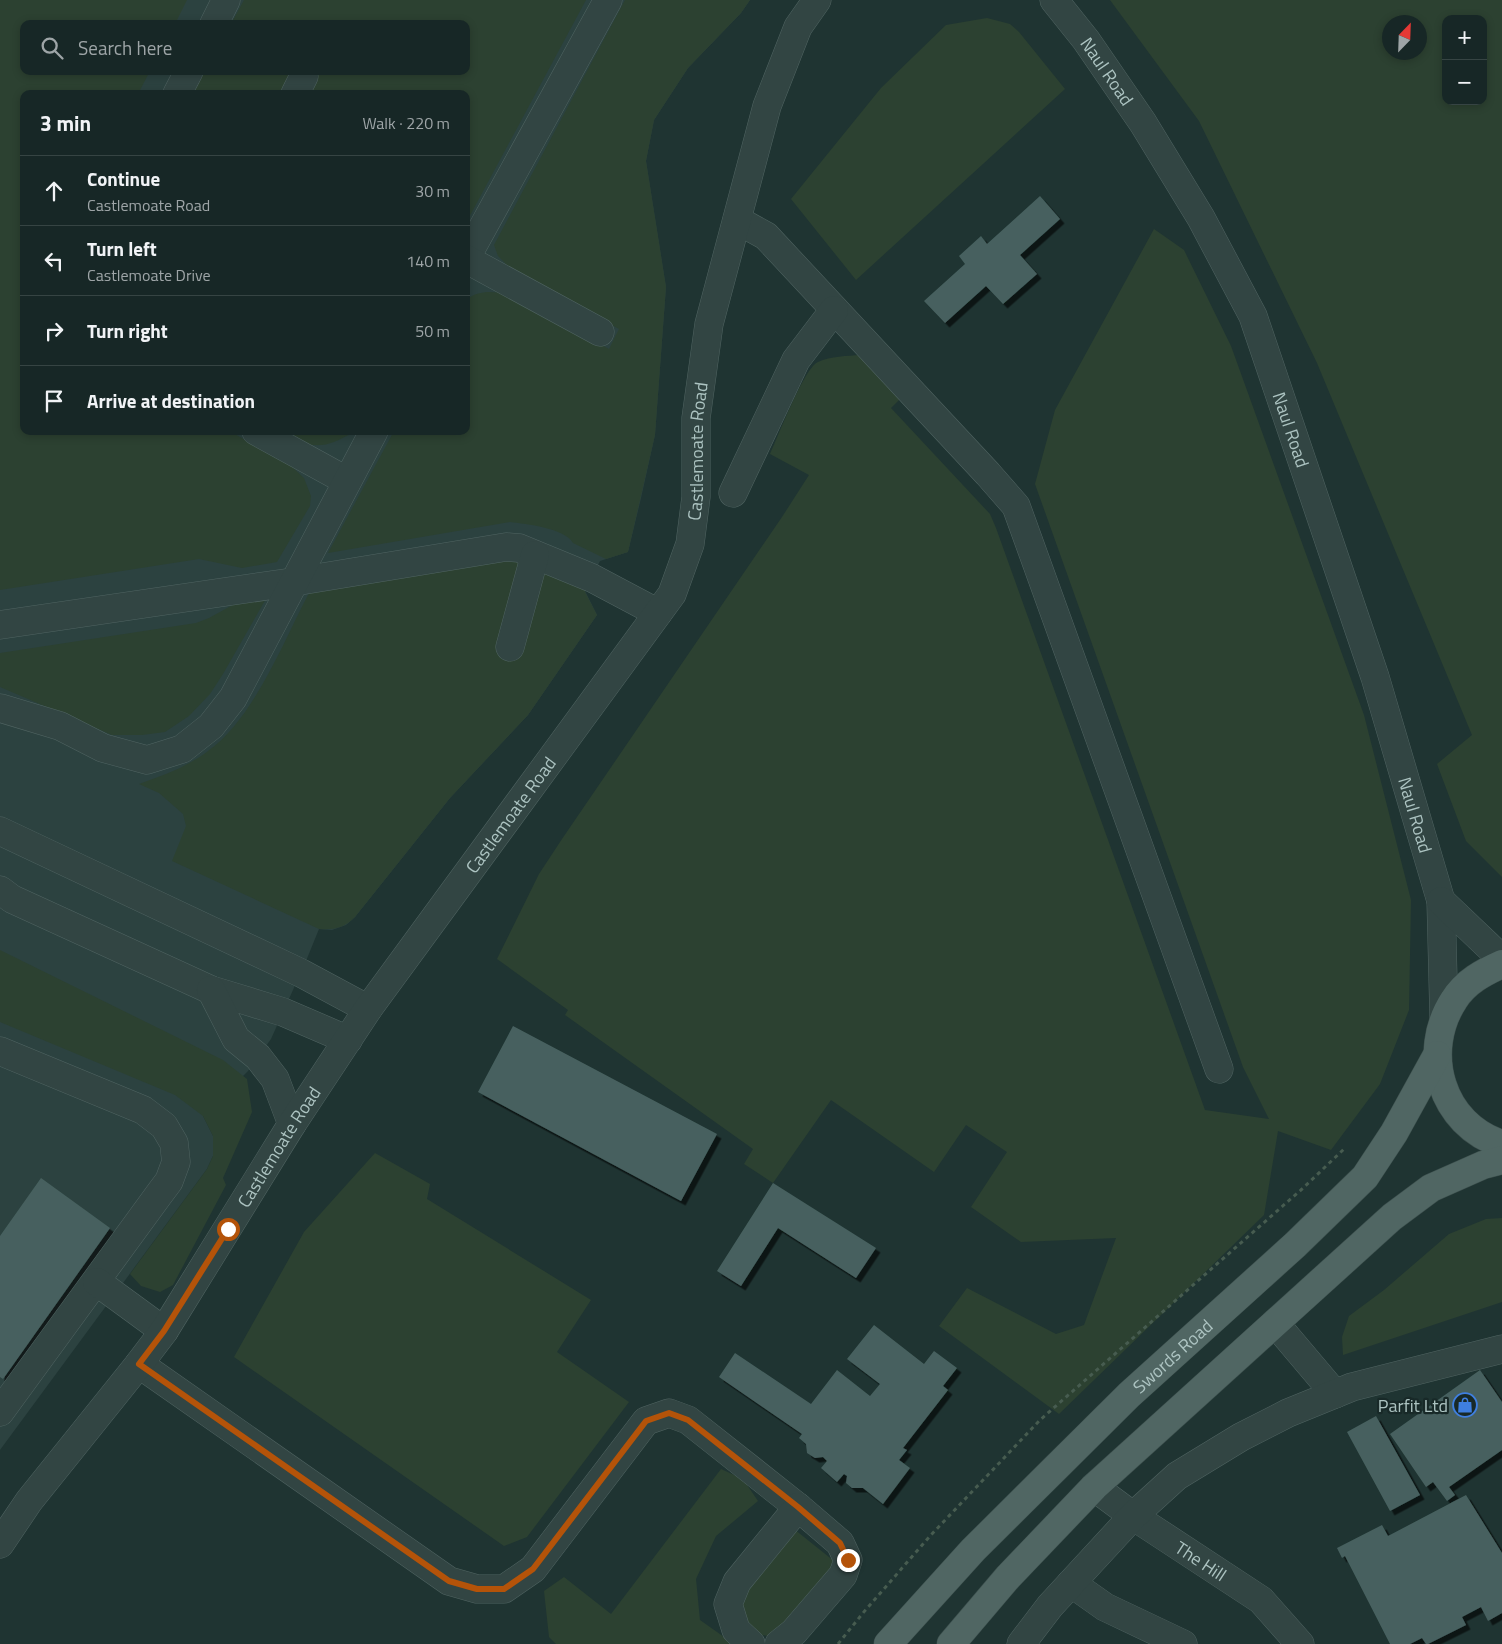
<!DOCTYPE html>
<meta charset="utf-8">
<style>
body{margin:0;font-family:"Titillium Web",sans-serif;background:#243332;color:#f1f3f6}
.controls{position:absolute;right:15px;top:15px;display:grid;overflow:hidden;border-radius:10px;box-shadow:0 2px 8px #0003}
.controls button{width:45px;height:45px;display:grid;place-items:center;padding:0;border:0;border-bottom:1px solid #364443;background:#172726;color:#f1f3f6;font:25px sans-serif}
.compass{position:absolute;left:1382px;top:15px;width:45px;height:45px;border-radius:50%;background:#172726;box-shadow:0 2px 8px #0003;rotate:23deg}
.stop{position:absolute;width:15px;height:15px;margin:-11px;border:4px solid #b45309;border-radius:50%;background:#fff}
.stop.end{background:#b45309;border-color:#fff;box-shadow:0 1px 5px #0008}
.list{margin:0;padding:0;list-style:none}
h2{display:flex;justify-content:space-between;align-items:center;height:65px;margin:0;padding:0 20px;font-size:21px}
h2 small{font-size:16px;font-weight:400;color:#9ea5a7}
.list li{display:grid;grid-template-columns:32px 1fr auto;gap:15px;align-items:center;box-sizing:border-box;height:70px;padding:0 20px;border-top:1px solid #364443}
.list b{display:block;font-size:19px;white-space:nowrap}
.list p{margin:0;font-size:16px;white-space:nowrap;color:#9ea5a7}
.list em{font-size:16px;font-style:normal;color:#9ea5a7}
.icon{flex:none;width:28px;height:28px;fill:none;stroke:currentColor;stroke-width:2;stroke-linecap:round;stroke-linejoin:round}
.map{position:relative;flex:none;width:1502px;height:1644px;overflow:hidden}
.search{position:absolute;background:#172726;box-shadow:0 2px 8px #0003;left:20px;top:20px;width:450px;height:55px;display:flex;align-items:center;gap:12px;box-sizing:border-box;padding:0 18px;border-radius:10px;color:#9ea5a7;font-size:19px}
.panel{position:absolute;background:#172726;box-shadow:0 2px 8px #0003;left:20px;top:90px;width:450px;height:345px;border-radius:10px}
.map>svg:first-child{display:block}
</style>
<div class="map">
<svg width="1502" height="1644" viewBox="0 0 1502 1644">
<defs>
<filter id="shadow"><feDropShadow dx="4.5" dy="4.5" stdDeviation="0" flood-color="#0009"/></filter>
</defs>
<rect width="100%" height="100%" fill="#1f3432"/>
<!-- airport -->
<path fill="#2c4240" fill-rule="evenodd" d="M0,0H750L741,13L688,68L654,120L646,161L666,287L655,435L641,498L628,552L600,561L585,591L597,615L528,715L450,798L355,917L346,925L332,930L319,929L306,961L271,1039L248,1071L203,1116L213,1136V1156L207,1169L0,1450ZM24,24H466V71H24ZM24,94H466V431H24Z"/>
<!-- green -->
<path fill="#2c4131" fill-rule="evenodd" d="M0,0H187L175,24H24V71H150L138,94H24V431H229L289,464L304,478L311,496L310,506L277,562L242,568L199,559L0,590Z
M244,0H586L466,223V94H310L296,71H466V24H231Z
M625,0H750L741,13L688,68L654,120L646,161L666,287L655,435L628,552L606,559L573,543C565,528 526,524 510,522L328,553L394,431H466V300C478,290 492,291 507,294L609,349L619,329L516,274L498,256L494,245Z
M1110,0H1502V877L1466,841L1437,764L1472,735L1317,363L1199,121ZM1446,19H1483V101H1446ZM1390,22H1420V52H1390Z
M987,18L1010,24L1019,32L1065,89L856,280L791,199L881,88L946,25Z
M205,71H295L283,94H193Z
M1154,229L1184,250L1231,346L1364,715L1411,900L1409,1010L1380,1084L1331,1150L1278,1131L1264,1215L1059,1414L939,1326L967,1288L1056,1334L1084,1325L1116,1238L1021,1242L971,1207L1007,1152L966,1125L934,1172L831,1100L773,1183L744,1164L753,1149L565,1015L568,1010L497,959L539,874L562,839L782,517L809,475L770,454C778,437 804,368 818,362C831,356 847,356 861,355L902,397L891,408L990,514L996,528L1205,1110L1269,1119L1243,1067L1035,484L1055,410Z
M278,431H355C323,451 310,449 278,431Z
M502,560L518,561L588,584L585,592L597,615L528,715L450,798L355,917C344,928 334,930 319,929L172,861L186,826L183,814L159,793L139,784C164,775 187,767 208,751C253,719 282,645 308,595L316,588Z
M267,597L223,674L210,694L189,716L165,732L142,735H112L0,687V653L196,623L209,618L238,602Z
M0,950L223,1060L247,1079L252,1112L223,1178L226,1185L173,1285L160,1292L141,1286L130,1274L207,1169L213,1156V1136L203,1116L175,1095L0,1022Z
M375,1153L430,1184L427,1199L591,1300L557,1352L629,1402L527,1537L504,1546L234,1357L304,1232Z
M1502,1218V1302L1343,1355L1342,1337L1349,1316L1384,1290L1449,1234L1486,1219Z
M721,1469L743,1479L758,1501L716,1536L696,1579L700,1620L734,1644H556L549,1637L544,1591L564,1577L611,1614Z
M794,1529L834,1561L832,1573L779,1638L756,1634L740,1615L747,1590Z"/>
<!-- building -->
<path fill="#47615f" filter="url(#shadow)" d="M1040,196L1060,219L1020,255L1037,274L1003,304L986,286L945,323L924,301L965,264L959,256L981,236L987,244Z
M513,1026L717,1134L681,1201L478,1092Z
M41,1178L110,1228L3,1379L0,1377V1236Z
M773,1183L876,1248L856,1278L778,1228L741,1286L717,1271Z
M874,1325L924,1364L934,1351L957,1368L943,1386L948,1390L903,1448L907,1450L899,1460L910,1468L883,1504L863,1488H852L846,1483L847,1476L844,1474L837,1482L821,1468L827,1461L823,1457L815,1458L807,1453L806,1444L799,1438L802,1434L719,1377L735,1353L811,1404L837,1370L870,1396L880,1384L847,1359Z
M1480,1370L1502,1402V1450L1449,1487L1455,1495L1447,1501L1433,1482L1426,1487L1390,1434Z
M1376,1416L1420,1495L1390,1511L1347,1432Z
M1466,1495L1502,1553V1613L1488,1621L1481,1607L1462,1617L1466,1625L1428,1644H1426L1422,1638L1410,1644H1390L1345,1556L1342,1558L1337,1548L1382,1525L1388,1536Z"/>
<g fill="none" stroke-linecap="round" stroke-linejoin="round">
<!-- minor casing -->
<g stroke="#506462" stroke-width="29">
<g id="minor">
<path id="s1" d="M1054,0L1086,40L1143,123L1201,218L1253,316L1375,677L1441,901L1444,1018"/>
<path d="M214,24L226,0"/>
<path d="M177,94L189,71"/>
<path d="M295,94L304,76"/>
<path d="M737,220L766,236L988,474L1016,506L1219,1069"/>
<path d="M466,258L608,0"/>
<path d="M466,259L600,332"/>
<path d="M256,431L347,481"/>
<path d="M733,493L796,360L834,310"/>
<path d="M0,625L293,582L506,547L519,548L592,578L658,613"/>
<path d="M510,647L535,555"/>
<path d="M0,708L60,726L103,748L147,760L182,749L211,726L233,698L374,431"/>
<path d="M0,831L301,973L368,1009"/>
<path d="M0,890L12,899L211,990L283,1012L348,1040"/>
<path d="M1441,901L1502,959"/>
<path d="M211,990L236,1039L258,1057L275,1079L292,1124"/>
<path d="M0,1051L143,1110L164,1126L174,1143L176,1162L169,1181L160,1193L0,1412"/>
<path d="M97,1282L164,1331"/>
<path d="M1275,1323L1335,1394"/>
<path d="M139,1364L449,1581L477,1589H504L533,1569L646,1421L669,1413L688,1420L798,1507L840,1543L848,1560L843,1575L794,1632L779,1644"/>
<path id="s2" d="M1094,1487L1133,1516L1261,1600L1300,1644"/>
<path id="s3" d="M0,1544L29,1501L139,1364L164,1331L292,1124L368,1009L672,594L690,544L696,497V418L709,324L767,106L798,27L817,0"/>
<path d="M1071,1583L1105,1607L1183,1644"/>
<path d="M751,1644L736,1630L728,1604L737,1582L798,1507"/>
<path d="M1021,1644L1050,1606L1133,1516L1177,1476L1241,1437L1288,1413L1352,1387L1502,1349"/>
</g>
</g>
<!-- major casing -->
<g stroke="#3c4f4d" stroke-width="29">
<g id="major">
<path d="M1502,964C1484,972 1465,982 1454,1000C1420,1052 1441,1125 1502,1144"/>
<path id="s4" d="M888,1644L973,1550L1129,1395L1295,1245L1365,1177L1394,1133L1437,1055"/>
<path d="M951,1644L1008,1577L1094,1487L1392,1217L1431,1188L1483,1165L1502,1160"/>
</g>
</g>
<!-- path -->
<path stroke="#475c50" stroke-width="3" stroke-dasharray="4 4" stroke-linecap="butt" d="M838,1644L863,1613L930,1536L1040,1420L1302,1189L1344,1149"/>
<!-- minor -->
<use href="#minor" stroke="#324543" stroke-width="28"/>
<!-- major -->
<use href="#major" stroke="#506663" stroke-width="28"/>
</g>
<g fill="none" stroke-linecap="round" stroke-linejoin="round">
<!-- route -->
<path stroke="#b45309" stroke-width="6" d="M228,1229L164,1331L139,1364L449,1581L477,1589H504L533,1569L646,1421L669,1413L688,1420L798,1507L840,1543L848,1560"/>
</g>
<!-- icons -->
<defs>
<g id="shop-ring" transform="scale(1.25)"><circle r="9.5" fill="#182928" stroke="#3f7fe0" stroke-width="1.5"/><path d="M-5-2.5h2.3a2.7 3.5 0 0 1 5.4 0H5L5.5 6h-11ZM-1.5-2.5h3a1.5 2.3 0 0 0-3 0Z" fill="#3f7fe0"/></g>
</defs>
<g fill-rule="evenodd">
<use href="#shop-ring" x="1465" y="1405"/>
</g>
<g text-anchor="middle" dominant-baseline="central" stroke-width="4.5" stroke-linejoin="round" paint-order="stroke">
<!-- street labels -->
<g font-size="18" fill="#acc3c1" stroke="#182928">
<text stroke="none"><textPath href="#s1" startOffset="89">Naul Road</textPath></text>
<text stroke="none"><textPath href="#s1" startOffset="494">Naul Road</textPath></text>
<text stroke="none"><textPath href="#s3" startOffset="1311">Castlemoate Road</textPath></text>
<text stroke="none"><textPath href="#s3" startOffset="891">Castlemoate Road</textPath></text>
<text stroke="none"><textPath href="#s1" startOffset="899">Naul Road</textPath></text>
<text stroke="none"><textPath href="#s3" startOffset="486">Castlemoate Road</textPath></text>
<text stroke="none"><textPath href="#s4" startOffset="405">Swords Road</textPath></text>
<text stroke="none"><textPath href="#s2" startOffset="130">The Hill</textPath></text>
</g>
<!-- poi labels -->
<g font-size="18" fill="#acc3c1" stroke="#182928" text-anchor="end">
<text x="1448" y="1405">Parfit Ltd</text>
</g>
</g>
</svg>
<div class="controls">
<button>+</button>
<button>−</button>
</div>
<svg class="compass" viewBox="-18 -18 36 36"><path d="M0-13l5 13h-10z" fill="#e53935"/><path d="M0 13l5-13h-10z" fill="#9ea5a7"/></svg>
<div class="stop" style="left:228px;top:1229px"></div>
<div class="stop end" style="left:848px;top:1560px"></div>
<div class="search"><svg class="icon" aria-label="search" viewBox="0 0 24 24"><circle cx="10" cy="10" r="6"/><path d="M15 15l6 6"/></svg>Search here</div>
<section class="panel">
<h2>3 min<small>Walk · 220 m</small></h2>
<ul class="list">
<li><svg class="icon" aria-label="ahead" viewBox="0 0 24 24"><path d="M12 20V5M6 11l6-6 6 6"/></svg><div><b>Continue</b><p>Castlemoate Road</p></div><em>30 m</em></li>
<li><svg class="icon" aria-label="left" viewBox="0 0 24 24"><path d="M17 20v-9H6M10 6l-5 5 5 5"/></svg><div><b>Turn left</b><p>Castlemoate Drive</p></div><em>140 m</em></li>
<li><svg class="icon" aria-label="right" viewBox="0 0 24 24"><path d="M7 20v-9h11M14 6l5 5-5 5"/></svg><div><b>Turn right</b></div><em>50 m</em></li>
<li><svg class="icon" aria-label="arrive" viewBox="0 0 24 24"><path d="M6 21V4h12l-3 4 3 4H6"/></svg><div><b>Arrive at destination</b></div></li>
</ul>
</section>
</div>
